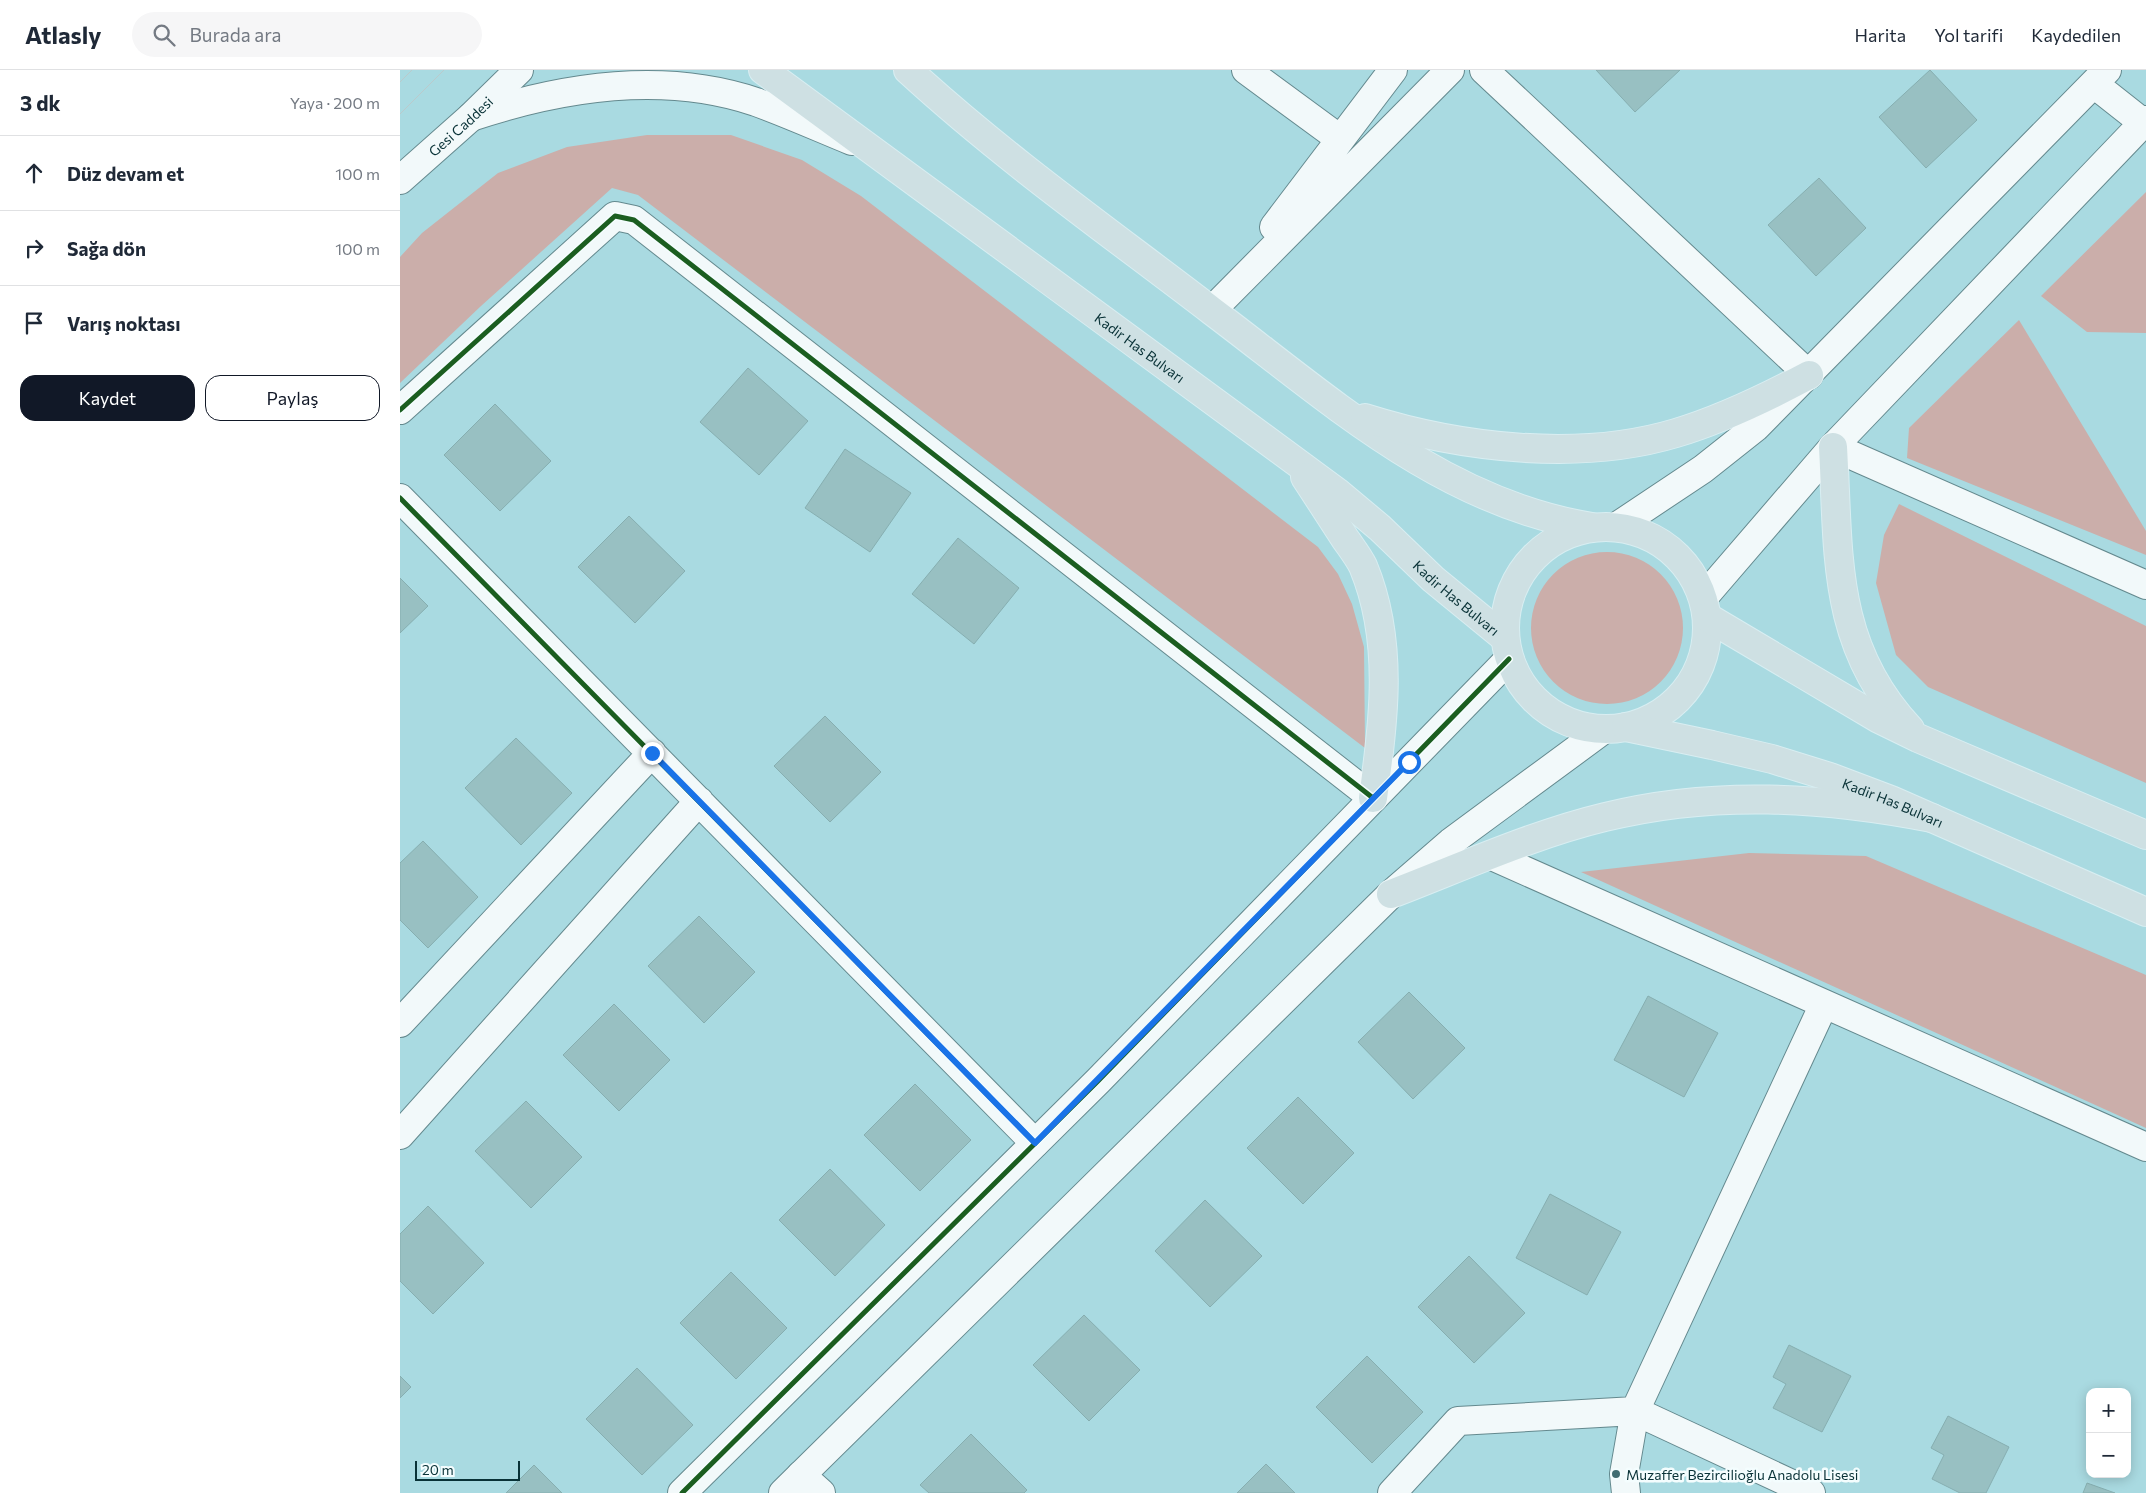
<!DOCTYPE html>
<html lang="tr">
<meta charset="utf-8">
<style>
body{margin:0;font-family:Commissioner,sans-serif;background:#f6f6f7;color:#1f2937}
.controls{position:absolute;right:15px;bottom:15px;display:grid;overflow:hidden;border-radius:10px;box-shadow:0 2px 12px #0003}
.controls button{width:45px;height:45px;display:grid;place-items:center;padding:0;border:0;border-bottom:1px solid #e0e1e3;background:#fff;color:#1f2937;font:25px sans-serif}
.scale{position:absolute;left:15px;bottom:12px;width:105px;box-sizing:border-box;padding-left:5px;border:2px solid #093237;border-top:0;font-size:14px;line-height:18px;white-space:nowrap;color:#093237;-webkit-text-stroke:4px #f4fdfe;paint-order:stroke}
.stop{position:absolute;width:15px;height:15px;margin:-11px;border:4px solid #1a73e8;border-radius:50%;background:#fff}
.stop.end{background:#1a73e8;border-color:#fff;box-shadow:0 1px 5px #0008}
.list{margin:0;padding:0;list-style:none}
h2{display:flex;justify-content:space-between;align-items:center;height:65px;margin:0;padding:0 20px;font-size:21px}
h2 small{font-size:16px;font-weight:400;color:#747a83}
.list li{display:grid;grid-template-columns:32px 1fr auto;gap:15px;align-items:center;box-sizing:border-box;height:75px;padding:0 20px;border-top:1px solid #e0e1e3}
.list b{display:block;font-size:19px;white-space:nowrap}
.list em{font-size:16px;font-style:normal;color:#747a83}
.actions{display:flex;gap:10px;padding:15px 20px}
.actions a{flex:1;padding:11px 0;border:1px solid #111827;border-radius:15px;text-align:center;font-size:18px;color:#111827}
.actions .main{background:#111827;color:#fff}
.icon{flex:none;width:28px;height:28px;fill:none;stroke:currentColor;stroke-width:2;stroke-linecap:round;stroke-linejoin:round}
.map{position:relative;flex:none;width:1746px;height:1423px;overflow:hidden}
header{display:flex;align-items:center;gap:30px;box-sizing:border-box;height:70px;padding:0 25px;background:#fff;border-bottom:1px solid #e0e1e3}
header strong{font-size:24px}
nav{display:flex;gap:28px;margin-inline-start:auto;font-size:18px}
.search{width:350px;height:45px;background:#f6f6f7;display:flex;align-items:center;gap:12px;box-sizing:border-box;padding:0 18px;border-radius:28px;color:#747a83;font-size:19px}
main{display:flex}
aside{flex:1;background:#fff}
.map>svg:first-child{display:block}
</style>
<header>
<strong>Atlasly</strong>
<div class="search"><svg class="icon" aria-label="search" viewBox="0 0 24 24"><circle cx="10" cy="10" r="6"/><path d="M15 15l6 6"/></svg>Burada ara</div>
<nav><a>Harita</a><a>Yol tarifi</a><a>Kaydedilen</a></nav>
</header>
<main>
<aside>
<h2>3 dk<small>Yaya · 200 m</small></h2>
<ul class="list">
<li><svg class="icon" aria-label="ahead" viewBox="0 0 24 24"><path d="M12 20V5M6 11l6-6 6 6"/></svg><div><b>Düz devam et</b></div><em>100 m</em></li>
<li><svg class="icon" aria-label="right" viewBox="0 0 24 24"><path d="M7 20v-9h11M14 6l5 5-5 5"/></svg><div><b>Sağa dön</b></div><em>100 m</em></li>
<li><svg class="icon" aria-label="arrive" viewBox="0 0 24 24"><path d="M6 21V4h12l-3 4 3 4H6"/></svg><div><b>Varış noktası</b></div></li>
</ul>
<div class="actions"><a class="main">Kaydet</a><a>Paylaş</a></div>
</aside>
<div class="map">
<svg width="1746" height="1423" viewBox="0 0 1746 1423">
<rect width="100%" height="100%" fill="#a9dae1"/>
<!-- green -->
<path fill="#cbaeaa" d="M247,65H331L402,90L461,126L918,477L938,504L952,534L964,577L965,678L238,125L212,118L81,236L0,313V187L22,163L98,103L167,77Z
M1746,122V263L1687,262L1641,226Z
M1619,250L1746,461V485L1507,388L1509,358Z
M1499,434L1746,556V713L1528,617L1496,585L1476,513L1484,465Z
M1131 558a76 76 0 1 1 152 0a76 76 0 1 1-152 0Z
M1349,783L1466,786L1746,905V1058L1181,802Z"/>
<!-- building -->
<path fill="#98c0c2" stroke="#86aeb0" d="M1196,0H1280L1235,42Z
M1530,0L1577,50L1526,98L1479,47Z
M1419,108L1466,158L1416,206L1368,155Z
M348,298L408,351L359,405L300,352Z
M95,334L151,391L100,441L44,385Z
M445,379L511,423L470,482L405,438Z
M229,446L285,501L235,553L178,497Z
M558,468L619,518L574,574L512,524Z
M0,508L28,536L0,563Z
M425,646L481,702L430,752L374,696Z
M116,668L172,723L121,775L65,718Z
M23,771L78,827L28,878L0,850V793Z
M299,846L355,902L304,953L248,896Z
M1009,922L1065,978L1013,1029L958,972Z
M1248,926L1318,963L1284,1027L1214,990Z
M214,934L270,990L219,1041L163,985Z
M515,1014L571,1070L520,1121L464,1065Z
M898,1027L954,1083L903,1134L847,1078Z
M126,1031L182,1087L131,1138L75,1081Z
M430,1099L485,1155L435,1206L379,1150Z
M1150,1124L1221,1162L1187,1225L1116,1188Z
M805,1130L862,1186L810,1237L755,1181Z
M28,1136L84,1193L33,1244L0,1211V1164Z
M1069,1186L1125,1243L1074,1293L1018,1237Z
M331,1202L387,1258L336,1309L280,1253Z
M684,1245L740,1300L689,1351L633,1295Z
M1389,1275L1451,1306L1422,1362L1373,1338L1386,1314L1373,1307Z
M967,1286L1023,1342L972,1393L916,1337Z
M237,1298L293,1355L242,1405L186,1349Z
M0,1306L11,1317L0,1328Z
M1548,1346L1609,1377L1586,1423H1560L1532,1409L1544,1385L1531,1378Z
M571,1364L627,1420L624,1423H529L520,1415Z
M866,1394L895,1423H837Z
M134,1395L162,1423H106Z
M1687,1413L1715,1423H1683Z"/>
<g fill="none" stroke-linecap="round" stroke-linejoin="round">
<!-- street casing -->
<g stroke="#64898e" stroke-width="30">
<path id="street" d="M846,0L940,69
M1084,0L1409,305
M1694,14L1746,55
M874,157L993,0
M812,240L1050,0
M0,340L215,146L234,150L973,728
M1433,377L1746,515
M0,428L635,1073
M1216,457L1303,399L1356,357L1707,0
M1303,528L1433,377L1746,50
M1092,786L1746,1077
M0,953L252,683
M0,1065L299,731
M401,1405L421,1423
M992,1423L1058,1351L1235,1341L1411,1423
M1226,1423L1224,1404L1235,1341L1424,934"/>
</g>
<!-- secondary casing -->
<g stroke="#64898e" stroke-width="30">
<g id="secondary">
<path d="M71,47C161,17 264,1 356,32C389,44 420,58 452,71"/>
<path id="s1" d="M0,110L71,47L119,0"/>
<path d="M282,1423L698,1011L1109,589"/>
<path d="M383,1423L991,824L1051,772L1203,660"/>
</g>
</g>
<!-- highway casing -->
<g stroke="#d8eef2" stroke-width="30">
<g id="highway">
<path id="s2" d="M363,0L937,422L980,458L1033,509L1105,568"/>
<path d="M508,0C604,88 709,162 812,241C929,329 1042,433 1192,457"/>
<path d="M965,348C1060,378 1180,392 1276,363C1323,349 1366,328 1409,305"/>
<path d="M1433,377C1439,484 1431,575 1510,659"/>
<path d="M905,407C918,427 931,447 944,467C950,476 958,486 963,496C994,570 984,651 973,728"/>
<circle cx="1206" cy="558" r="101"/>
<path d="M1307,547L1479,649L1518,668L1746,765"/>
<path id="s3" d="M1226,657L1312,675L1372,689L1430,707L1491,730L1746,842"/>
<path d="M991,824C1059,798 1134,764 1205,747C1314,720 1423,727 1532,748"/>
</g>
</g>
<!-- street -->
<use href="#street" stroke="#f2f9fa" stroke-width="28"/>
<!-- secondary -->
<use href="#secondary" stroke="#f2f9fa" stroke-width="28"/>
<!-- highway -->
<use href="#highway" stroke="#cee0e3" stroke-width="28"/>
<!-- tram -->
<path stroke="#bbcacc" stroke-width="1" d="M0,12L12,0
M0,44L44,0"/>
<!-- cycleway casing -->
<g stroke="#f4fdfe" stroke-width="8">
<path id="cycleway" d="M0,340L215,146L234,150L973,728
M0,428L635,1073
M282,1423L698,1011L1109,589"/>
</g>
<!-- cycleway -->
<use href="#cycleway" stroke="#1b5e20" stroke-width="5"/>
</g>
<g fill="none" stroke-linecap="round" stroke-linejoin="round">
<!-- route -->
<path stroke="#1a73e8" stroke-width="6" d="M252,683L635,1073L1009,692"/>
</g>
<!-- markers -->
<circle fill="#416d72" stroke="#f4fdfe" stroke-width="2" cx="1216" cy="1404" r="5"/>
<g text-anchor="middle" dominant-baseline="central" stroke-width="5" stroke-linejoin="round" paint-order="stroke">
<!-- street labels -->
<g font-size="14" fill="#093237" stroke="#f4fdfe">
<text stroke="none"><textPath href="#s1" startOffset="81">Gesi Caddesi</textPath></text>
<text stroke="none"><textPath href="#s2" startOffset="468">Kadir Has Bulvarı</textPath></text>
<text stroke="none"><textPath href="#s2" startOffset="872">Kadir Has Bulvarı</textPath></text>
<text stroke="none"><textPath href="#s3" startOffset="278">Kadir Has Bulvarı</textPath></text>
</g>
<!-- poi labels -->
<g font-size="14" fill="#093237" stroke="#f4fdfe" text-anchor="start">
<text x="1226" y="1404">Muzaffer Bezircilioğlu Anadolu Lisesi</text>
</g>
</g>
</svg>
<div class="controls">
<button>+</button>
<button>−</button>
</div>
<div class="scale">20 m</div>
<div class="stop" style="left:1009px;top:692px"></div>
<div class="stop end" style="left:252px;top:683px"></div>
</div>
</main>
